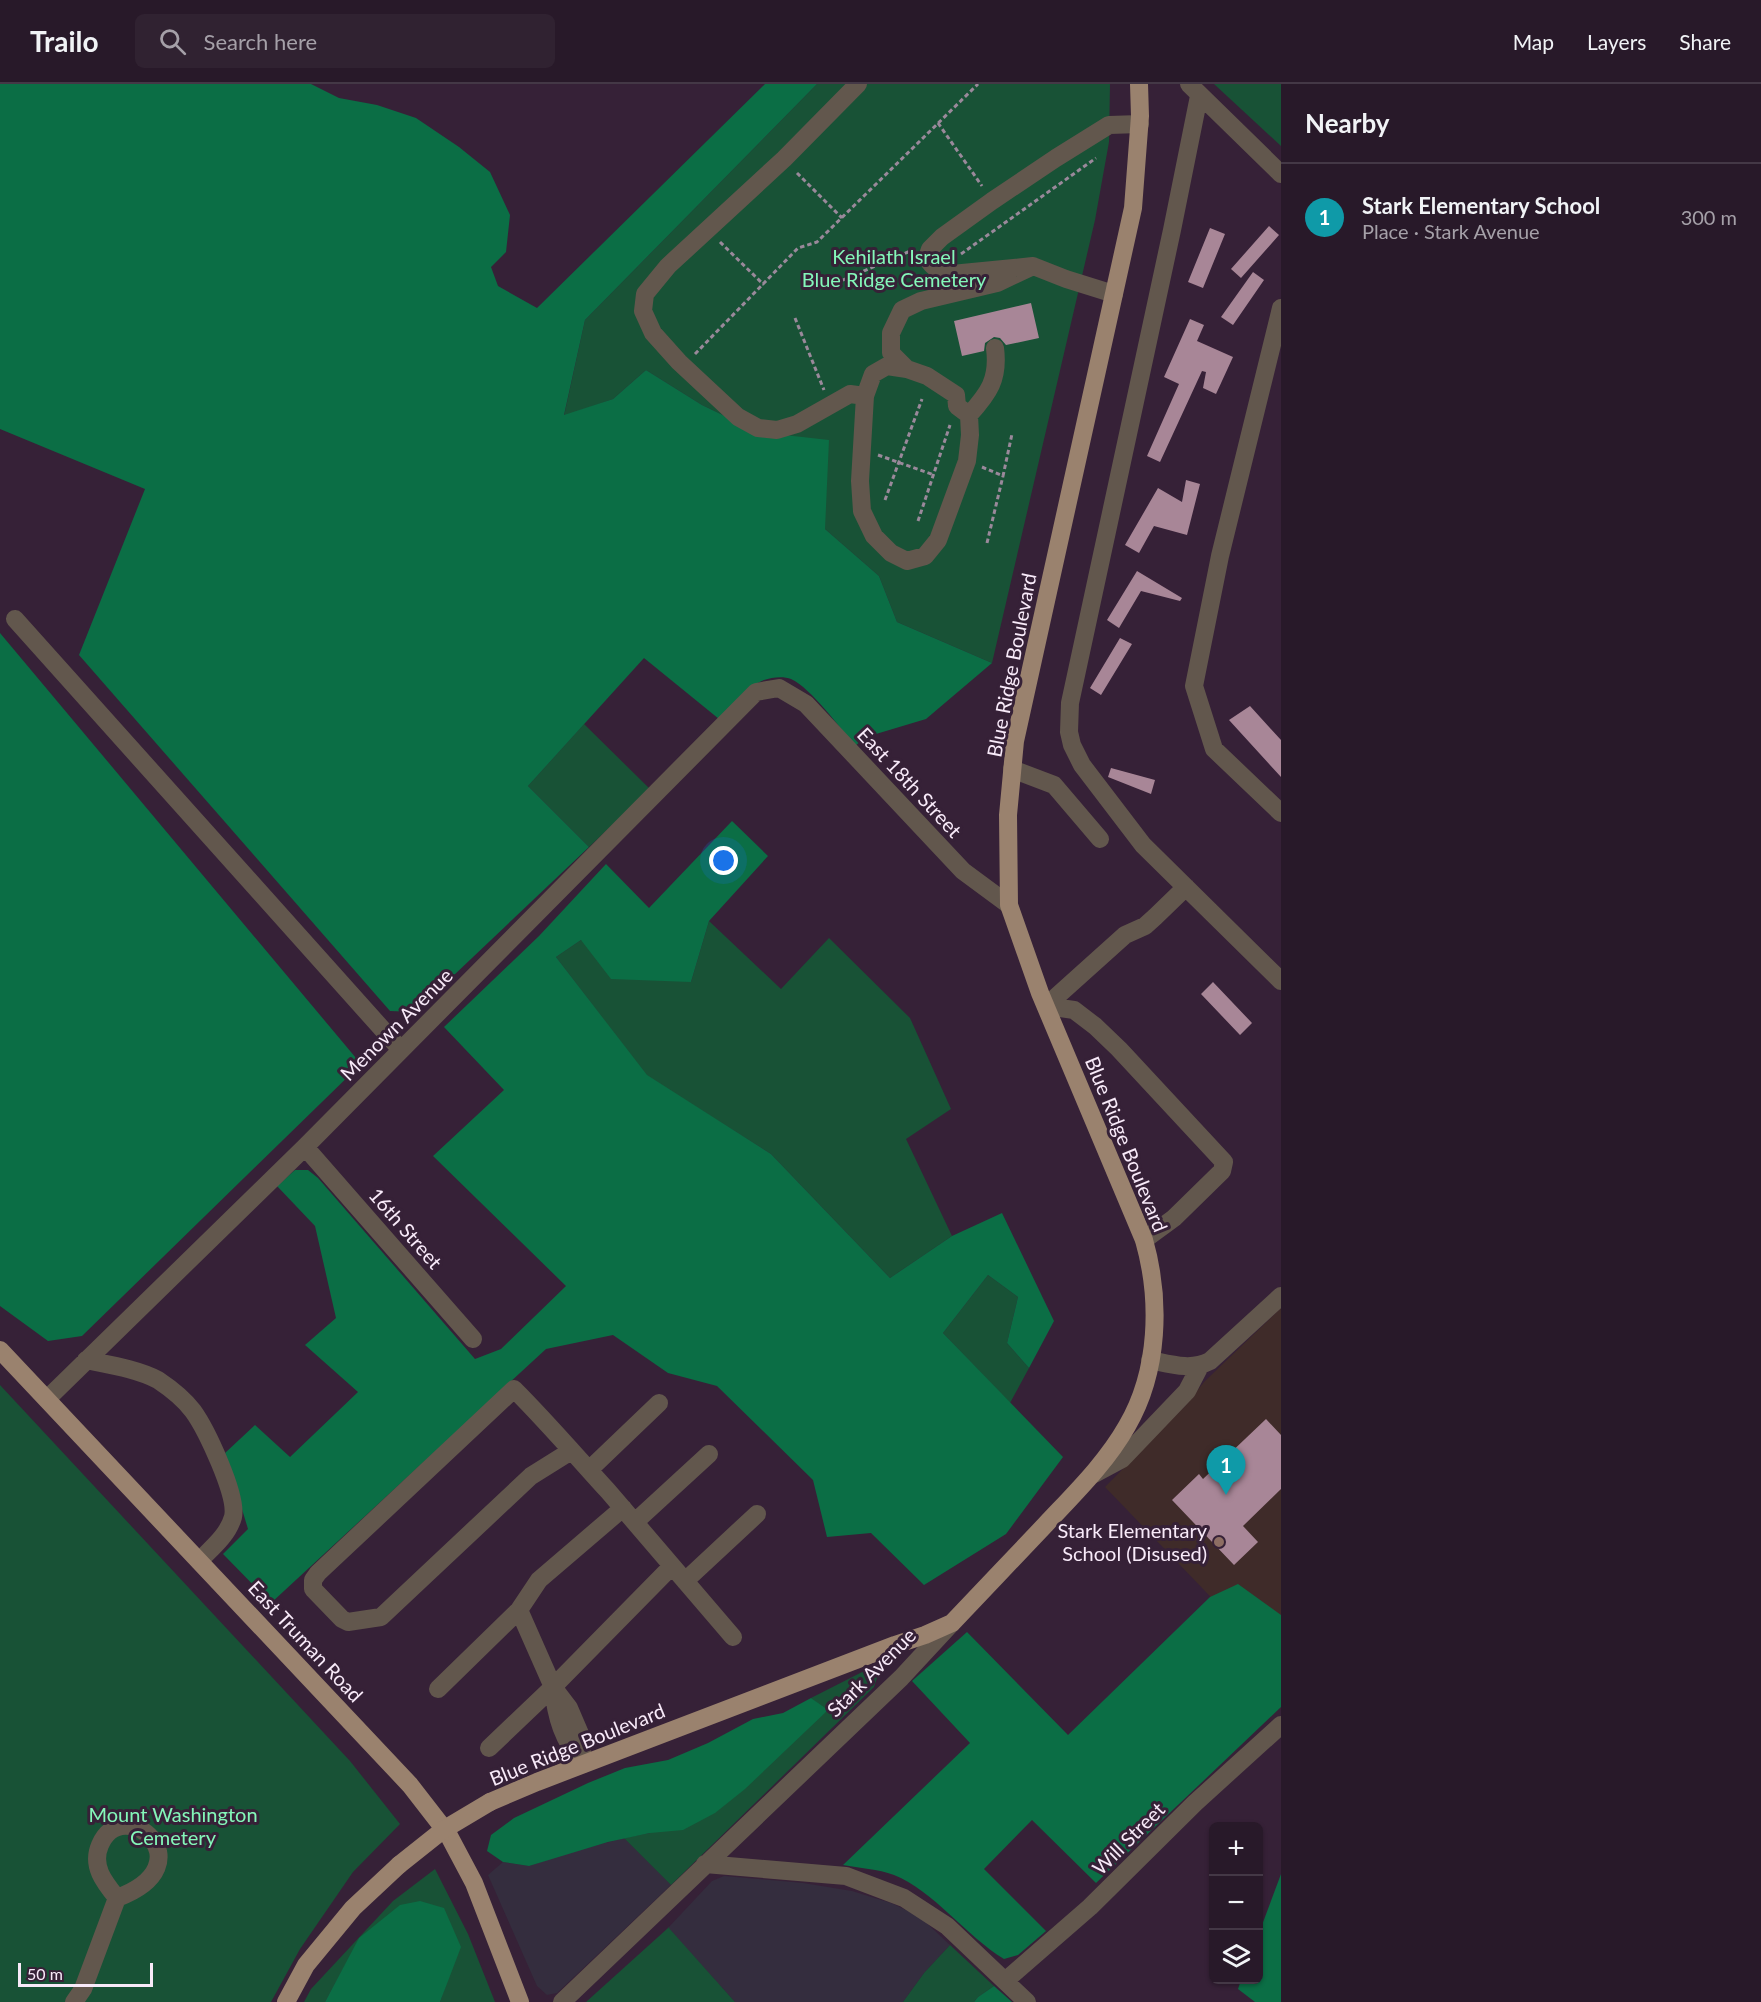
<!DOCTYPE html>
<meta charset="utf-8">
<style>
body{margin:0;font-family:Lato,sans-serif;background:#302231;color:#f1f3f6}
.controls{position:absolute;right:18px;bottom:18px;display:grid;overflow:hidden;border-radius:9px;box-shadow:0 2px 4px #0004}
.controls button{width:54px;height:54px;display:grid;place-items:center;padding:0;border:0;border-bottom:2px solid #443846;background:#281929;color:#f1f3f6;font:30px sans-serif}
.scale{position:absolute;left:18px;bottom:15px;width:135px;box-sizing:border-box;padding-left:6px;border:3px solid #f8eaf9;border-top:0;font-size:16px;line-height:21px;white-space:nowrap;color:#f8eaf9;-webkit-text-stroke:4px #362137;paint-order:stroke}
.you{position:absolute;left:724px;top:777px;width:21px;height:21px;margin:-15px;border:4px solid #fff;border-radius:50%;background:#1a73e8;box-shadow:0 0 0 9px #1a73e833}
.badge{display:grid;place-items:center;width:39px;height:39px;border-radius:50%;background:#d93025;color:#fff;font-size:20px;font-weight:700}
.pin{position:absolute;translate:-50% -50px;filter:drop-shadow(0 2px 3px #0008)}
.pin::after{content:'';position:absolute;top:32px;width:21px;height:18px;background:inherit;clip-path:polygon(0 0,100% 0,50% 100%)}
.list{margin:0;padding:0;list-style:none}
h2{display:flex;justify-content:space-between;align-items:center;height:78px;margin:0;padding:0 24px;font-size:26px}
h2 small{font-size:20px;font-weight:400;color:#a5a0a8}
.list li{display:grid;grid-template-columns:39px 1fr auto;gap:18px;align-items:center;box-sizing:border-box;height:108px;padding:0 24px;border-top:2px solid #443846}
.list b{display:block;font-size:22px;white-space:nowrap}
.list p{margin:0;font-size:20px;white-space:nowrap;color:#a5a0a8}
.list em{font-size:20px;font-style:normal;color:#a5a0a8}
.icon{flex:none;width:33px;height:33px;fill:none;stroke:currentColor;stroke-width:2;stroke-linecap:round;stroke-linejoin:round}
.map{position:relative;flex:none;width:1281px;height:1918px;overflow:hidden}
header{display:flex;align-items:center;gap:36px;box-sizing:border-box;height:84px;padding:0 30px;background:#281929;border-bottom:2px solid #443846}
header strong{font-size:28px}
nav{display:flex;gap:33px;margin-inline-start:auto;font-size:21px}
.search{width:420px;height:54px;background:#302231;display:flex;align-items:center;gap:15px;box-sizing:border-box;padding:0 21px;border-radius:9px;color:#a5a0a8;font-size:22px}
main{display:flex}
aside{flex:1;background:#281929}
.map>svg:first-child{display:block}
</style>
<header>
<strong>Trailo</strong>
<div class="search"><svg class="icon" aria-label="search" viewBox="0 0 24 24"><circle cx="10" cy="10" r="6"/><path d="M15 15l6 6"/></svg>Search here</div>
<nav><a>Map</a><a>Layers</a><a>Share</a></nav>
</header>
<main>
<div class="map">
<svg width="1281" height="1918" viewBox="0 0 1281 1918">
<rect width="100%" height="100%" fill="#362137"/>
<!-- commercial -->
<path fill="#342d3e" d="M624,1754L671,1801L557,1909L547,1911L537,1902L488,1791L503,1778L529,1782L567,1769Z
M724,1792L803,1799L852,1807L891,1819L919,1832L950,1861L924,1889L903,1918H735L668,1844L712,1797Z"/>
<!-- education -->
<path fill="#3f2b29" d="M1281,1224V1586L1105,1403L1186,1321L1204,1298Z"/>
<!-- green -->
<path fill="#185236" d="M817,0H1110L1109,58L1095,136L992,579L897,538L879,492L825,445L758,348L702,321L646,286L613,315L564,332L585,236Z
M1214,0H1281V62Z
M584,640L650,705L589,763L528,702Z
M709,837L781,905L829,854L910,934L951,1025L906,1055L952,1152L890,1194L771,1070L647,992L556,873L581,856L691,898Z
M988,1191L1018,1213L1007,1259L1029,1284L1010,1319L943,1249Z
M0,1301L350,1677L400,1740L353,1788L300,1865L271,1918H0Z
M870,1584L878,1591L874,1603L671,1801L624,1754L650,1749L827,1627L811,1614Z
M435,1785L468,1850L495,1918H440L447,1898L360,1854L325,1918H304L311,1905L393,1817Z
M668,1843L735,1918H586L668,1844Z
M950,1861L994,1902L978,1913L974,1918H903L924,1889Z"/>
<!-- forest -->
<path fill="#0b6e45" d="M0,0H311L339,14L377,21L416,34L459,63L490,88L510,131L506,168L491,183L498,202L537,224L765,0H817L585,236L564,331L613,315L646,286L702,321L758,348L829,356L825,445L879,492L897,538L992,579L926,635L866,653L855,662C841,645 811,604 791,595C784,592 772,593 764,596C749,601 731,624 719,635L644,574L528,702L589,763L415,928L390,927L79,571L145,405L0,345Z
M0,549L361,980L82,1252L48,1257L0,1222Z
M732,737L768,772L709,837L691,898L611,895L581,856L556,873L647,991L771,1070L890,1194L952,1152L1002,1129L1054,1237L1029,1284L1007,1259L1018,1213L988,1191L943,1249L1063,1373L1006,1450L924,1501L871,1449L827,1453L813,1396L717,1302L668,1289L613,1251L546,1265L271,1519L223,1470L248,1445L225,1369L255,1341L290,1373L358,1308L305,1261L336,1234L315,1142L277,1102L295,1086H308L318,1094L475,1275L501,1265L566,1202L433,1072L504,1006L444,943L539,852L606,780L649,824Z
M1238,1500L1281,1531V1623L1096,1799L1032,1736L984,1785L1046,1847L1018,1871L1004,1875C966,1852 934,1807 894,1791C878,1785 859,1784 843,1781L970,1659L912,1597L967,1548L1068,1651L1210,1513Z
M811,1614L828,1626L745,1705L715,1729L683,1746L650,1749L608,1758L529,1782L503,1778L487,1767L491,1751L514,1734L588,1699L625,1684L668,1676L708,1659L753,1635L783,1629Z
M1281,1790V1918H1255L1238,1905L1241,1896H1258L1259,1849Z
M420,1817L444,1824L461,1863L440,1918H325L359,1854L400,1821Z
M994,1902L1012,1918H974L978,1913Z"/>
<!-- building -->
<path fill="#a88697" d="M1269,142L1279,151L1241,194L1231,185Z
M1210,144L1225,150L1203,204L1188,198Z
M1253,188L1264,196L1233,241L1221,233Z
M1031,219L1039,254L1006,261L1000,254L994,253L985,259L984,267L962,272L954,237Z
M1190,235L1204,241L1197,257L1233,273L1216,310L1203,304L1206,288L1202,287L1160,378L1147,372L1179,300L1164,293Z
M1186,396L1200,400L1187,451L1154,442L1139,469L1125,461L1158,404L1182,418Z
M1137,487L1182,514L1180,517L1141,507L1119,544L1107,536Z
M1120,554L1132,560L1101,611L1090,604Z
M1250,622L1281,656V693L1229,636Z
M1111,684L1155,696L1151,710L1108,693Z
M1213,898L1252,939L1240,951L1201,910Z
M1266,1335L1281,1351V1405L1243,1442L1258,1458L1234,1481L1172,1416L1199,1390L1203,1395Z"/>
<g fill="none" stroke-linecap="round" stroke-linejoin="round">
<!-- path -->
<path stroke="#9a899b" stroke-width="3" stroke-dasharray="4.5 3" stroke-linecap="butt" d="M938,39L982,102
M797,89L842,134
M720,158L763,200L798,164L817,158L978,0
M961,170L1096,74
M829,202L908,168L910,169
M795,234L824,306
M695,270L763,200
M878,371L934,391
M982,383L1003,392L1012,350
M885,416L922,315
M918,437L950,341
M987,459L1003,392"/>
<!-- minor -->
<path stroke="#62574d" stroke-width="18" d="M858,0L784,75L668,182L645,210L643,227L653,249L679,278L738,333L758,344L777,346L797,340L850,310L865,312
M1189,0L1281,90
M1199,12L1172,146L1070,619L1069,648L1072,661L1082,681L1143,761L1281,897
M1114,210L1066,195L1033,182L952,190C940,187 933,185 927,174L930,165L942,153L992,117L1056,74L1109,41L1140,40
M1281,224L1220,472L1194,602L1214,665L1281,729
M907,285L887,282L873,290L865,312L860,397L862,427L874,452L891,469L907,477L925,472L938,456L967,377L970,351L969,331L957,322L956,311L927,292L907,285L891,269V249L902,226L921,217L997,199L1033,182
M969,331C989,309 999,295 995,264
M15,535L401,966
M1012,685L1054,701L1100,755
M1046,922L1074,926L1095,942L1119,965L1224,1078L1222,1087L1174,1134L1144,1156
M1046,922L1125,851L1145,842L1155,833L1186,803
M305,1063L473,1255
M86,1276C110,1281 137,1285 158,1296C170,1304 184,1315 193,1327C206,1345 238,1412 233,1433C228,1451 212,1464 199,1477
M1150,1276C1170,1280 1191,1287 1210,1277L1281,1212
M47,1315L305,1063L756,608L779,604L806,620L963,787L1009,821
M571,1367L531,1392L381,1533L348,1538L342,1535L313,1505V1496L318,1489L514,1305C547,1338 577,1373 608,1407L733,1553
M589,1386L659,1319
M1094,1390L1122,1375L1187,1307L1200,1282
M635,1438L709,1370
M685,1497L757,1430
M553,1603C556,1634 563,1656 583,1680
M438,1605L519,1526
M489,1664L553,1603L672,1482
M583,1680L581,1652L569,1624L553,1603L519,1526L539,1496L623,1424
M705,1780L846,1792L904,1814L947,1842L1027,1918
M1005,1897L1090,1823L1195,1719L1281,1641
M74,1918L83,1905L117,1814C209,1780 123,1707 100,1761C91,1782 104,1798 117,1814
M562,1918L901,1594L952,1539"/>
<!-- major -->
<path stroke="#9a826e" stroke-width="18" d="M0,1266L410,1701L448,1750L474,1799L520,1918
M490,1718L537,1698L895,1561L925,1551L952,1539C983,1506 1015,1473 1046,1440C1075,1409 1106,1379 1127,1342C1159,1287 1161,1216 1144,1156L1040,909L1009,821L1008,731L1015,657L1133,124L1140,32L1139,0
M286,1918L306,1881L353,1824L399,1781"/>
<!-- major-bridge -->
<path stroke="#9a826e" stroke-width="18" d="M399,1781L443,1746L490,1718"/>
</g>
<!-- markers -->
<circle fill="#8d6e63" stroke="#362137" stroke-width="2" cx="1219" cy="1458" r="6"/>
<g text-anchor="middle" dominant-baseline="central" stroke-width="6" stroke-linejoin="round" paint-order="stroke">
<!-- park labels -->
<g font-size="20" fill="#84f7b9" stroke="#362137">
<text x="894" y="172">Kehilath Israel<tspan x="894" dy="23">Blue Ridge Cemetery</tspan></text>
<text x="173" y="1730">Mount Washington<tspan x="173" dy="23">Cemetery</tspan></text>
</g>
<!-- street labels -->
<g font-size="20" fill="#f8eaf9" stroke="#362137">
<text transform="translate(1011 581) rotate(-79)">Blue Ridge Boulevard</text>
<text transform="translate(910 698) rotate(47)">East 18th Street</text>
<text transform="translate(396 940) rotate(-45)">Menown Avenue</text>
<text transform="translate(1127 1060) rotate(68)">Blue Ridge Boulevard</text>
<text transform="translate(406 1144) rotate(49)">16th Street</text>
<text transform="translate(306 1557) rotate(47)">East Truman Road</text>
<text transform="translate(871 1588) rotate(-45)">Stark Avenue</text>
<text transform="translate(577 1660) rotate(-22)">Blue Ridge Boulevard</text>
<text transform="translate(1128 1754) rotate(-45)">Will Street</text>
</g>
<!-- poi labels -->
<g font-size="20" fill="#f8eaf9" stroke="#362137" text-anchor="end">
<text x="1207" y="1446">Stark Elementary<tspan x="1207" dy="23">School (Disused)</tspan></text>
</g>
</g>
</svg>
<div class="controls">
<button>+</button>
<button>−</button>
<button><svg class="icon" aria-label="layers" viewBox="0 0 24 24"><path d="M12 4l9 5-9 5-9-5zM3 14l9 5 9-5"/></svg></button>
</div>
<div class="scale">50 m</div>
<div class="you"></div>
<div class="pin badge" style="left:1226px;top:1411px;background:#0f9aa8">1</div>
</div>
<aside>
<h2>Nearby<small></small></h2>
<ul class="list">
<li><span class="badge" style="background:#0f9aa8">1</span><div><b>Stark Elementary School</b><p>Place · Stark Avenue</p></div><em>300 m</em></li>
</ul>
</aside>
</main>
